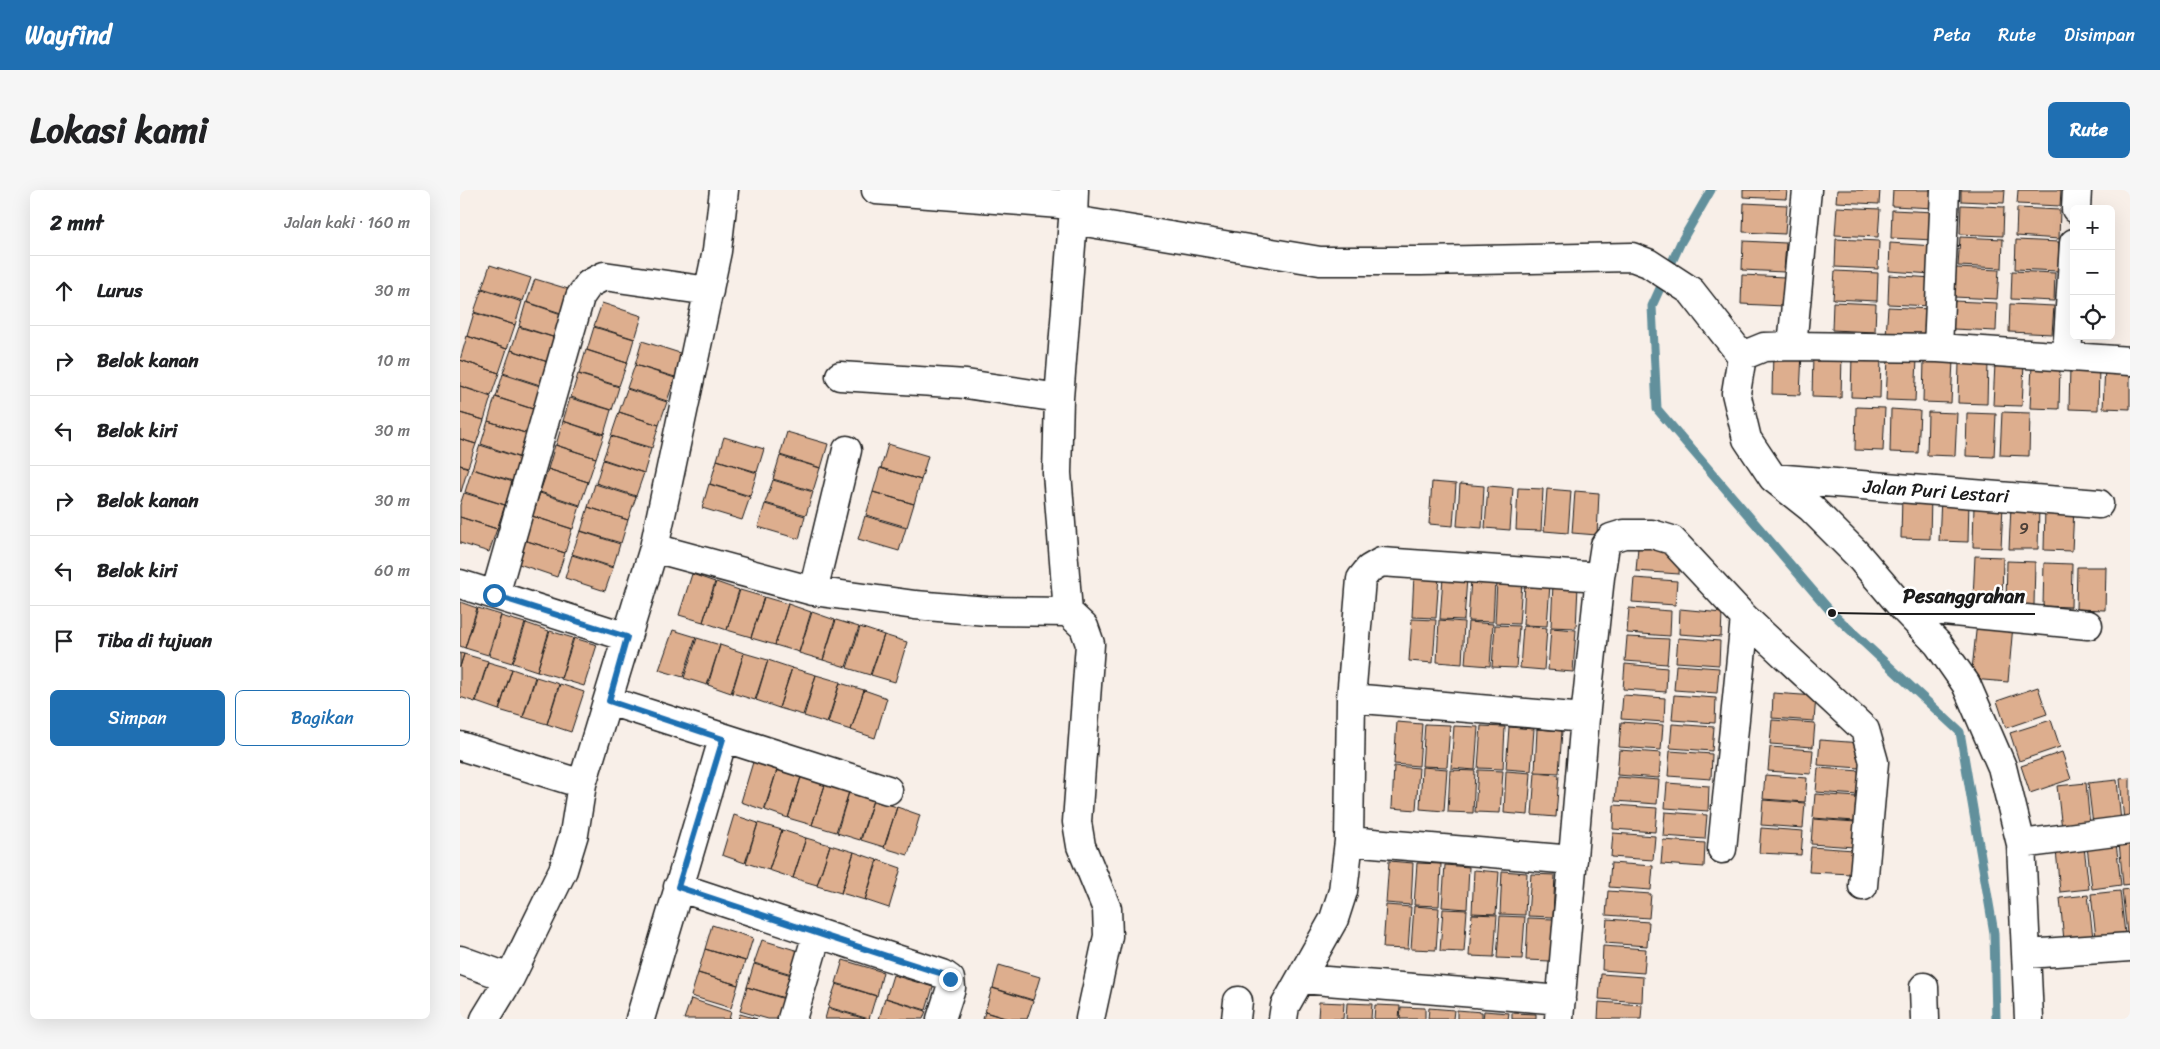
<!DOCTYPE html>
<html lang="id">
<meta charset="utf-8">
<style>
body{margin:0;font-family:Sriracha,sans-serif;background:#f6f6f6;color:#202124}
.controls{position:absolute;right:15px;top:15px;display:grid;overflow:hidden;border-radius:8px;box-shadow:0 5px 20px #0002}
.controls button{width:45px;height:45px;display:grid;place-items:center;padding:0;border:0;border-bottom:1px solid #e0e0e0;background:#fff;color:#202124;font:25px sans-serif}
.stop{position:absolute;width:15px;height:15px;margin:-11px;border:4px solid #1f6fb2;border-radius:50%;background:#fff}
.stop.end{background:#1f6fb2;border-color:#fff;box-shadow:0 1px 5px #0008}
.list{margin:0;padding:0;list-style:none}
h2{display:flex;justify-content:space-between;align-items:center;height:65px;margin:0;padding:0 20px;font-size:21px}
h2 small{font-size:16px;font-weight:400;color:#757577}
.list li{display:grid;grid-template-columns:32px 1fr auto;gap:15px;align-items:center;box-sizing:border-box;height:70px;padding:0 20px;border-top:1px solid #e0e0e0}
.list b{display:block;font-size:19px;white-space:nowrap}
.list em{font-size:16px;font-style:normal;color:#757577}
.actions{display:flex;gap:10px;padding:15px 20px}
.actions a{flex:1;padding:11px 0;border:1px solid #1f6fb2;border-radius:8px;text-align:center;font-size:18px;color:#1f6fb2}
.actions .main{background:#1f6fb2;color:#fff}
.icon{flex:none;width:28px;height:28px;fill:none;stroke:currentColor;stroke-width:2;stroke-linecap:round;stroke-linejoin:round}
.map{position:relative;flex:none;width:1670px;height:829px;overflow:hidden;border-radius:8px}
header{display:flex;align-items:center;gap:30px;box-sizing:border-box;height:70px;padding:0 25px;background:#1f6fb2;color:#fff}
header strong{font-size:24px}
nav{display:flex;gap:28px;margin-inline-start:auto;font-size:18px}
.intro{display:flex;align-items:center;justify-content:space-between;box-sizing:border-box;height:120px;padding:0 30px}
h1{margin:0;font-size:35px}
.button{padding:12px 22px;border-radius:8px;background:#1f6fb2;color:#fff;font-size:18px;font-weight:700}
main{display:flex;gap:30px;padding:0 30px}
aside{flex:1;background:#fff;border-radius:8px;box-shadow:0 5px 20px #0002}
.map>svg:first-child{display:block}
</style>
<header>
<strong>Wayfind</strong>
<nav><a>Peta</a><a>Rute</a><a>Disimpan</a></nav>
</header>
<div class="intro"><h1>Lokasi kami</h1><a class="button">Rute</a></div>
<main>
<aside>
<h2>2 mnt<small>Jalan kaki · 160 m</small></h2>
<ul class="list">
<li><svg class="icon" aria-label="ahead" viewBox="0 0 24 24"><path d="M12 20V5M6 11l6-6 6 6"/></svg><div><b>Lurus</b></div><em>30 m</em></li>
<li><svg class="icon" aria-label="right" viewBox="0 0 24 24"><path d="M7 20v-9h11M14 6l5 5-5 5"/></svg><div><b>Belok kanan</b></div><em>10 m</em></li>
<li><svg class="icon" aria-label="left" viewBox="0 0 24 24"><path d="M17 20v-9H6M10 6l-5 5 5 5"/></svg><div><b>Belok kiri</b></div><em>30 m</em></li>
<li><svg class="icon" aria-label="right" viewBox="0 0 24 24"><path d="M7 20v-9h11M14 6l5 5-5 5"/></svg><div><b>Belok kanan</b></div><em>30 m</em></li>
<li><svg class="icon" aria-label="left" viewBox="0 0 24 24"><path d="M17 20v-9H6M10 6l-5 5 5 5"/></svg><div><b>Belok kiri</b></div><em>60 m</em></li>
<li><svg class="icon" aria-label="arrive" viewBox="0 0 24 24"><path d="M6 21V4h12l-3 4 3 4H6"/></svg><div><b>Tiba di tujuan</b></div></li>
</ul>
<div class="actions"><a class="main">Simpan</a><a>Bagikan</a></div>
</aside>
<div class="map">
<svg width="1670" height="829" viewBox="0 0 1670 829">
<rect width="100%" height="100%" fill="#f8efe8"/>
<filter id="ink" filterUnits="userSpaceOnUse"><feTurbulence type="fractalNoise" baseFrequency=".02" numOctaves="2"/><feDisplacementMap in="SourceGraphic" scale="10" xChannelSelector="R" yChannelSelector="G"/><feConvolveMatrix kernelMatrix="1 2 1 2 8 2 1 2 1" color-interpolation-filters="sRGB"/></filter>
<g filter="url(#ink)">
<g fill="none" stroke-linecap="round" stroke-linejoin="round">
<!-- stream -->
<path stroke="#62909c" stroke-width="9" d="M1251,0L1221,52L1192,116L1197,219L1372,423L1500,542L1534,743L1536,829"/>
</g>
<!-- building -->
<path fill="#ddae8e" stroke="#1c1c1c" d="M1283,0H1327L1326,9L1283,7Z
M1377,0H1420L1419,14L1376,12Z
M1433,0H1476L1475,18L1432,16Z
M1501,0H1545L1544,13L1501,11Z
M1558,0H1601L1600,16L1557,14Z
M1284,13L1327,15L1325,44L1283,42Z
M1501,15L1544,17L1543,46L1500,44Z
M1377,17L1420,19L1418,47L1375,45Z
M1557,18L1600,20L1599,49L1556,46Z
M1432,20L1475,22L1474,50L1431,48Z
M1500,47L1543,49L1542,78L1498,76Z
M1376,49L1419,51L1418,79L1375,77Z
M1556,50L1599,52L1598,81L1555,79Z
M1283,51L1326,53L1324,82L1282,80Z
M1430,53L1473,56L1472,84L1429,81Z
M30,75L71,88L63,111L22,98Z
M1496,78L1539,80L1537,109L1494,107Z
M1375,81L1418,83L1417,111L1373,109Z
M1552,81L1595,83L1594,111L1551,109Z
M1282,85L1325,87L1324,116L1281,114Z
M1429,85L1472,88L1471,116L1428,114Z
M75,89L115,101L107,125L67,112Z
M22,99L62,112L55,135L14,122Z
M1494,111L1537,113L1536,141L1493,139Z
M66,112L107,126L99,149L59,136Z
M1373,112L1416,114L1415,142L1372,140Z
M142,113L182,126L175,149L134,136Z
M1550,114L1594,116L1592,144L1549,142Z
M1428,117L1471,119L1470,148L1426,146Z
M14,123L55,135L47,159L7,146Z
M59,137L99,149L91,173L51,160Z
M134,137L174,149L167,173L127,160Z
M7,146L47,159L39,183L0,170Z
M182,151L223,164L215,187L175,175Z
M51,160L91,173L83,196L43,183Z
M126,160L167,173L159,196L119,184Z
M1313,161L1342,162L1340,205L1312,204Z
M1353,164H1382L1381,208L1352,207Z
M1392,165H1421L1420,208L1391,207Z
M1428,168L1457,169L1455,211L1426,210Z
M1464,169L1493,170L1491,213L1463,212Z
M0,170L39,183L31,206L0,196Z
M1499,171L1528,172L1527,214L1498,213Z
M1535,173H1564L1562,216L1533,215Z
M175,175L215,188L207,211L167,198Z
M1572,175L1600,176L1599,219L1570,218Z
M1610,176L1639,177L1638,220L1609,219Z
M1645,176L1670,177V219L1643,218Z
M43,184L83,197L76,220L36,207Z
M118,184L159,197L152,220L111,207Z
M0,196L31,207L24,230L0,223Z
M167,199L207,212L199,235L159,222Z
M35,207L76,220L68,244L28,231Z
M110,208L151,220L144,244L103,231Z
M1396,217L1425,218L1423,261L1395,260Z
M1431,219L1460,221L1458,263L1430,262Z
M159,222L199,235L192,258L151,246Z
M1468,222L1497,223L1495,266L1467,265Z
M1542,222L1570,223L1569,266L1540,265Z
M0,223L24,230L16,254L0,249Z
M1507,223L1536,224L1534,267L1506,266Z
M28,231L68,244L61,268L21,254Z
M103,231L144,245L136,268L96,255Z
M327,242L368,254L361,278L320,265Z
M151,246L191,259L184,283L143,269Z
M264,247L304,259L297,282L257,270Z
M0,249L16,254L8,277L0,275Z
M428,254L468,266L461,290L421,278Z
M20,255L60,268L53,291L12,279Z
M95,255L136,268L128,292L88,279Z
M320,266L360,278L353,301L313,289Z
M143,270L184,283L176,306L136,293Z
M257,270L297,283L290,306L250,294Z
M0,275L8,278L1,302L0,301Z
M420,278L461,290L454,314L413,302Z
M12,279L53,292L45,315L5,302Z
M88,279L128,292L120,315L80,302Z
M313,290L353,302L346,325L305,313Z
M972,292L996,294L993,336L969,334Z
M135,294L176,307L168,330L128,317Z
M249,294L290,307L282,330L242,318Z
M1000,294L1024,296L1022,338L997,336Z
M1028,296L1053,298L1050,340L1025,338Z
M1058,298L1083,299L1081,341L1056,340Z
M1087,299L1111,301L1108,343L1084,341Z
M1115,301L1139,303L1137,345L1112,343Z
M413,302L454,314L447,337L406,325Z
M4,303L45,315L37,339L0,327V315Z
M80,303L120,316L113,339L72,326Z
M1442,305L1471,306L1470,349L1441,348Z
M1481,308L1509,309L1508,352L1479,351Z
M305,314L345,326L339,349L298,337Z
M1514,314L1543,315L1541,358L1513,357Z
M1551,316L1579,317L1578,359H1549Z
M128,317L168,330L161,353L121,341Z
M1585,317L1614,318L1612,361L1584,360Z
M72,326L112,339L105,363L64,350Z
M405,326L446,338L439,361L398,349Z
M0,327L37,339L29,362L0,353Z
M120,341L160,354L153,377L112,364Z
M64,350L105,363L97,387L56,373Z
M1178,357L1220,360L1219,384L1176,381Z
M112,365L153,378L145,401L105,388Z
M1515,366L1543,367L1542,410L1513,409Z
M1547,371L1575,372L1574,415L1546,414Z
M1584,373L1612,374L1611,417L1583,416Z
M1617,377H1646L1645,420L1616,419Z
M232,384L255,392L243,432L219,425Z
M954,385L979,386L976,428L952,427Z
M983,387L1007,388L1004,430L980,429Z
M1174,388L1217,391L1215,415L1172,412Z
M1011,389L1035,390L1033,432L1008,431Z
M1037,391L1062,392L1059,434L1035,433Z
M256,392L279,400L267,440L243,432Z
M1065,392L1090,394L1087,436L1063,435Z
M1093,394L1118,396L1116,438L1091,437Z
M280,400L304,407L291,447L267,440Z
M304,407L328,414L315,455L291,448Z
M0,412L17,418L5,458L0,456Z
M328,414L351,422L339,462L315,455Z
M18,418L41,425L28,465L5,458Z
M1169,418L1211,421L1210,446L1167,443Z
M1220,419L1262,423L1261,447L1219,444Z
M352,422L375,430L363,470L339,463Z
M41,426L65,433L52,473L29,466Z
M952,429L976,430L973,473L949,471Z
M376,430L399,437L386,477L363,470Z
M979,430L1004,432L1002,474L977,472Z
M1008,432L1033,434L1030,476L1005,474Z
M1517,432L1553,435L1548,492L1511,489Z
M66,433L89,441L77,481L53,473Z
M1035,435L1059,436L1056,478L1032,477Z
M1063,436L1087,438L1084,480L1060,478Z
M400,437L424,445L410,485L387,478Z
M1091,438L1116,440L1113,482L1088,480Z
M213,440L236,447L223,487L199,480Z
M90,441L113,448L101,488L77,481Z
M424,445L447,452L435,492L411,485Z
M1167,447L1209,449L1207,474L1165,471Z
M114,448L137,455L124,496L101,489Z
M237,448L260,455L247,495L224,488Z
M1218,448L1260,451L1259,475L1216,472Z
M260,455L284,463L271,503L248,495Z
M0,463L4,464L0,477Z
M284,463L308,470L295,510L272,503Z
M4,464L28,471L15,512L0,507V477Z
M308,470L332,478L319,518L296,510Z
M28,472L52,479L39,520L16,512Z
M1165,474L1207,478L1206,502L1163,499Z
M1216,475L1259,478L1257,503L1214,500Z
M332,478L356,485L343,525L319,518Z
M52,479L75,487L63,527L39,520Z
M356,485L380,492L367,533L344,526Z
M76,487L99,494L87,534L63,527Z
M380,493L404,500L391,540L368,533Z
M100,494L124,502L111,542L87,534Z
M1578,497L1587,524L1546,538L1537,511Z
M404,500L427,508L415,548L391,540Z
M1313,503L1356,506L1354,531L1312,528Z
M1163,505L1205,508L1204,532L1161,529Z
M1214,505L1256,508L1255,533L1212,530Z
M1312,530L1355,533L1353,557L1310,554Z
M1591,530L1600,557L1559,571L1550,543Z
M937,532L962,534L959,576L934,574Z
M1161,532L1203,535L1201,560L1159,557Z
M965,534L990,535L987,577L962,576Z
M1212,534L1254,537L1252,561L1210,558Z
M994,536L1018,537L1015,580L991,578Z
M1021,536L1045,537L1043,579L1018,578Z
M1049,537L1074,539L1071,581L1046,579Z
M1077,539L1102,541L1099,583L1075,582Z
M1360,550L1402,553L1400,578L1358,575Z
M1310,557L1353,560L1351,584L1308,581Z
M1159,560L1201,563L1199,588L1157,585Z
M1210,561L1252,564L1251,589L1208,586Z
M1602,562L1611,589L1570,603L1561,576Z
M293,572L317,580L304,620L281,612Z
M934,576L959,578L956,620L932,618Z
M962,577L987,579L984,621L960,619Z
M1358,578L1400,581L1398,605L1356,602Z
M317,580L341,587L328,628L305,620Z
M990,580L1015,581L1013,623L988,622Z
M1018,580L1043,581L1040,623L1015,622Z
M1046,581L1071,583L1068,625L1044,623Z
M1075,583L1099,585L1096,627L1072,625Z
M1305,585L1347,588L1345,612L1303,609Z
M341,587L365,595L352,635L328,628Z
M1157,587L1199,590L1197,614L1155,611Z
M1670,588V631H1664L1660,589Z
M1657,590L1661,632L1633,635L1628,593Z
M1207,593L1249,596L1248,621L1205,618Z
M1626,593L1630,636L1602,639L1597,596Z
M365,595L389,602L376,642L352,635Z
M389,602L413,610L400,650L377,643Z
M1355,604L1397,607L1395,631L1353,628Z
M413,610L437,617L424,657L401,650Z
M1303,610L1345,613L1343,638L1301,635Z
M1154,615L1197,618L1195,642L1153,639Z
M437,617L460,625L448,665L424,658Z
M1205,622L1247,625L1245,649L1203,646Z
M274,625L298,633L285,673L262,665Z
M1353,629L1396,632L1394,657L1351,654Z
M298,633L322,640L309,680L286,673Z
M1301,638L1343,641L1341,665L1299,663Z
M322,640L346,648L333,688L309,680Z
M1153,643L1195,646L1193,670L1151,667Z
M346,648L370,655L357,695L333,688Z
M1203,650L1245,653L1244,677L1201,674Z
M1670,651V694L1663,695L1659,652Z
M1656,653L1661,695L1632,699L1627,656Z
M370,655L394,662L381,703L357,696Z
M1351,657L1394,660L1392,684L1349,682Z
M1624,657L1629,699L1600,702L1596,660Z
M394,662L417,670L405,710L381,703Z
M418,670L441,678L429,718L405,710Z
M929,671L953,673L951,715L926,713Z
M957,673L981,674L979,716L954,715Z
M1151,673L1193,676L1191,700L1149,697Z
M985,675L1009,677L1007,719L982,717Z
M1014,680L1039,682L1036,724L1012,723Z
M1042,681L1067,683L1065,725L1040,724Z
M1071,684L1095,685L1093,727L1068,726Z
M1670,699V743H1667L1662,700Z
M1148,701L1191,704L1189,728L1146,725Z
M1660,701L1665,744L1636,747L1631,704Z
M1628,705L1633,748L1604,751L1600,708Z
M926,715L951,717L948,759L923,758Z
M954,716L979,718L976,760L951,759Z
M983,719L1007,720L1004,762L980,761Z
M1012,724L1037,725L1034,767L1009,766Z
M1040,726L1065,727L1062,769L1037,768Z
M1068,728L1093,729L1090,771L1066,770Z
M1147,729L1189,732L1187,756L1145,753Z
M252,735L293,748L286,771L245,759Z
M302,750L342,762L335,785L294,773Z
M1143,756L1186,759L1184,783L1142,780Z
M245,759L285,771L278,795L238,783Z
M383,770L423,782L417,806L376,793Z
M294,774L335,786L328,809L287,797Z
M539,775L580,787L573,810L533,798Z
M238,783L278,795L271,818L231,806Z
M1141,784L1183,787L1182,812L1139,809Z
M433,785L473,797L466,820L426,808Z
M376,794L416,806L409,829L368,817Z
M287,797L328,810L322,829H308L280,821Z
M532,798L573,811L567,829H549L525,822Z
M425,808L466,821L463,829H419Z
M231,809L271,822L269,829H224Z
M859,812L884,813L883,829H858Z
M1139,812L1182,815L1181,829H1138Z
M887,813L912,814L911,829H886Z
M915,815L940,816L939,829H914Z
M941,817L965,818V829H940Z
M368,818L406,829H365Z
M969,818L994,820L993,829H968Z
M997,820L1022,822V829H997Z
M1024,821L1049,823L1048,829H1023Z
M525,822L547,829H523Z
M1052,823L1076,824V829H1052Z
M280,824L297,829H278Z"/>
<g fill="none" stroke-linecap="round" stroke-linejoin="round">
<!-- minor casing -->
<g stroke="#1c1c1c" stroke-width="31">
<path id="minor" d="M416,0L613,15
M1616,19L1617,0
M613,30L860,71H961L1172,67L1188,73L1231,101L1282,166L1276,203L1287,249L1313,288L1351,318L1396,363L1442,417L1478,454L1506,494L1542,577L1561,654L1569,829
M1332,156L1347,0
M1478,158L1485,0
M1607,165L1614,53
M1282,166L1304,157L1332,156L1478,158L1670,171
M380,186L506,194L599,208
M1313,288L1639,314
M194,358L353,401L455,415L527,421L608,422L624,437L630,454L617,632L621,656L647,719L648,746L630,829
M0,394L167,447
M353,401L387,260
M35,405L120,107L129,94L144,86L249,101
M1442,417L1628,435
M608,422L597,283L599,208L613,30L614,0
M891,508L1125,528
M149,511L428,600
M0,556L122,594
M889,651L1113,670
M1561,654L1670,640
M1262,659L1285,428
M218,697C306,726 394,756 483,784L490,789L491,798L481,829
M1566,764L1670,757
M0,770L50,788
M842,789L1101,810
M1464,797L1465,829
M25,829L50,788L103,680L114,644L122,594L194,358L257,61L264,0
M180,829L263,549
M332,829L357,744
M776,829L778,811
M823,829L825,816L874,729L883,701L889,651L891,508L901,389L909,379L921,372L1140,387
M1099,829L1125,528L1140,387L1145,355L1151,348L1164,344H1192L1212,350L1285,428L1405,540L1414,572L1403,696"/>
</g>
<!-- minor -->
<use href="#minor" stroke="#fff" stroke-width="28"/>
</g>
</g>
<g fill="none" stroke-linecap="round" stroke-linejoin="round" filter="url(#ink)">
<!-- route -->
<path stroke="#1f6fb2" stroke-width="6" d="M34,405L167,447L149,511L263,549L218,697C306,726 394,756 483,784L490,789"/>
</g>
<g text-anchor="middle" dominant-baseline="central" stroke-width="5" stroke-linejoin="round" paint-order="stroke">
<!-- number labels -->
<g font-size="16" fill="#4c4038">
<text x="1564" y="338">9</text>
</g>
<!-- street labels -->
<g font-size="19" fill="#1c1c1c" stroke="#fff">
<text transform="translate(1476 301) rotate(4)">Jalan Puri Lestari</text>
</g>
</g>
<!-- callouts -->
<path fill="none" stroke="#1c1c1c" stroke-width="2" d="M1372 423L1433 424H1575"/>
<circle fill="#1c1c1c" stroke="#fff" stroke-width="2" cx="1372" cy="423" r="5"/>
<g font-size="20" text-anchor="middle" font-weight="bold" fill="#1c1c1c" stroke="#fff" stroke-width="5" stroke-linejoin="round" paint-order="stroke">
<text x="1504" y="413">Pesanggrahan</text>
</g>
</svg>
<div class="controls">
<button>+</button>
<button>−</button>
<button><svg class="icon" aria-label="locate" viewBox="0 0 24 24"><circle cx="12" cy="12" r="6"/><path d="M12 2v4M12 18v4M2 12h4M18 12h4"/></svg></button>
</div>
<div class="stop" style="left:34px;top:405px"></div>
<div class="stop end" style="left:490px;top:789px"></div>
</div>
</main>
